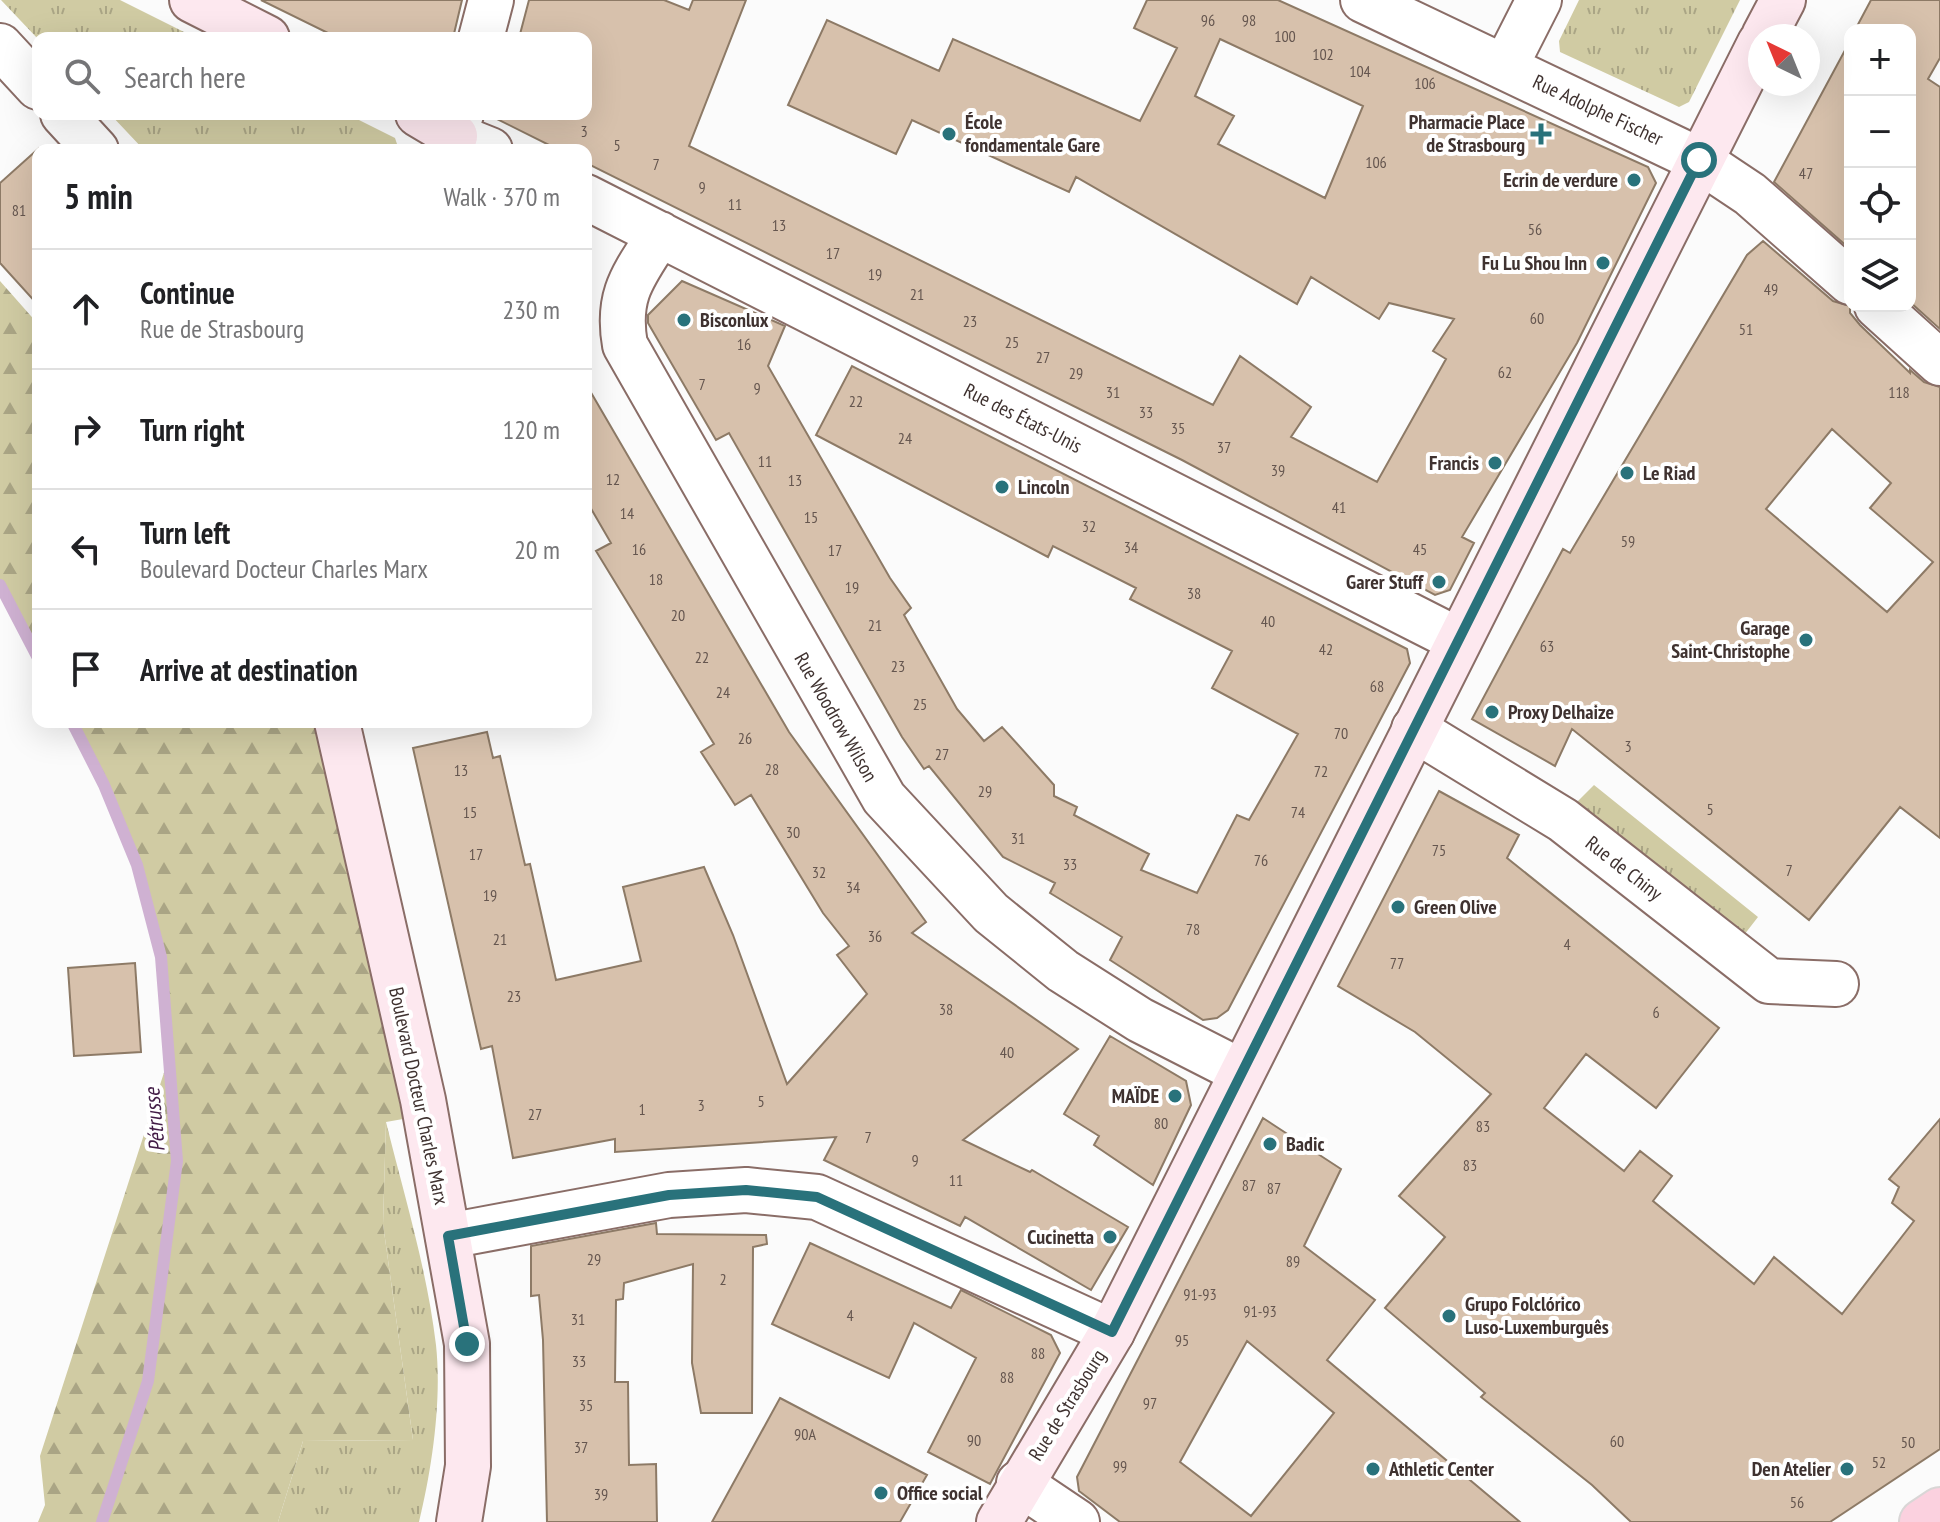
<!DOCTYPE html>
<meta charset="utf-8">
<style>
body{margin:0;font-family:"PT Sans Narrow",sans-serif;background:#f2f2f2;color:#202124}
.controls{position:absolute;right:24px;top:24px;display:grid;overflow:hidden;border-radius:16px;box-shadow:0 8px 32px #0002}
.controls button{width:72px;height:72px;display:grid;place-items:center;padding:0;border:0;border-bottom:2px solid #e0e0e0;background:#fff;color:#202124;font:40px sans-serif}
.compass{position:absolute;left:1748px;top:24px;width:72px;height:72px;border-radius:50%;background:#fff;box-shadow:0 8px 32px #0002;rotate:317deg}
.stop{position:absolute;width:24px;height:24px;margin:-18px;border:6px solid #29727b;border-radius:50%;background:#fff}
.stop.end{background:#29727b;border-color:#fff;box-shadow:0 2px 8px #0008}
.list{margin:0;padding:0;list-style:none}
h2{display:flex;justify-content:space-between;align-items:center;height:104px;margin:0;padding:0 32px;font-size:34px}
h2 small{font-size:26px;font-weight:400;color:#757577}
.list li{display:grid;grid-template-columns:52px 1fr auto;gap:24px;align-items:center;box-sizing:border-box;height:120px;padding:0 32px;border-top:2px solid #e0e0e0}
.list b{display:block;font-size:30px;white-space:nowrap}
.list p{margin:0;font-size:26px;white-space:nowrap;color:#757577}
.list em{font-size:26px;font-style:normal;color:#757577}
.icon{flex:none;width:44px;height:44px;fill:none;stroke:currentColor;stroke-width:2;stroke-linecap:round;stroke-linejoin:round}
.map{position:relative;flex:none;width:1940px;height:1522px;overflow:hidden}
.search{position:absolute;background:#fff;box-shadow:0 8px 32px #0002;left:32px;top:32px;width:560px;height:88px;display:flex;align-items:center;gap:20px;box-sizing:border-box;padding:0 28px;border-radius:16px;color:#757577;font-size:30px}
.panel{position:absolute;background:#fff;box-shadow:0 8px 32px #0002;left:32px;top:144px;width:560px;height:584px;border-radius:16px}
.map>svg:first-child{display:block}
</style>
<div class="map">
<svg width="1940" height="1522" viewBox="0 0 1940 1522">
<defs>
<pattern id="grass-tufts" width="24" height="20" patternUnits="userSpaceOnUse" patternTransform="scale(2)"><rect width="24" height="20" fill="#d0cba3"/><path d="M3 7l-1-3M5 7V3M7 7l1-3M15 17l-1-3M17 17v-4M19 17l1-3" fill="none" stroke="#aaa585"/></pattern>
<pattern id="forest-firs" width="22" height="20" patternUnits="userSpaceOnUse" patternTransform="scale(2)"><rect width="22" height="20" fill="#d0cba3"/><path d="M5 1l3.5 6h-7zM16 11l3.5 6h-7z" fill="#aaa585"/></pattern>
</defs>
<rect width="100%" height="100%" fill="#fbfbfb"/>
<!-- grass -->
<path fill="url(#grass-tufts)" d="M1,0H120L196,38L38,39Z
M1579,0H1740L1689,102L1679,107L1560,52L1559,41Z
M110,114H347L395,138L399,150H144Z
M1594,785L1758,917L1744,935L1576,803Z
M386,1122C404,1195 427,1269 436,1345C442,1400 432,1469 419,1522H278L303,1441L413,1440L383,1224Z"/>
<!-- forest -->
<path fill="url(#forest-firs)" d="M0,281L38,324V658L0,585Z
M72,722H317L403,1119L386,1122L383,1224L413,1440L303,1441L278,1522H38L45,1505L40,1456L170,1054L161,957L137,865L104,785Z"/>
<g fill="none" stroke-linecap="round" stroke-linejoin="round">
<!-- stream -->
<path stroke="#cfb1d2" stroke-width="12" d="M0,585L38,658
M72,722L104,785L137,865L161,957L177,1161L148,1381L102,1522"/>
</g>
<!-- building -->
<path fill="#d7c1ac" stroke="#8d7a66" stroke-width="2" fill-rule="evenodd" d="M261,0H462L453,38H338Z
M529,0H664L689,10L693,0H746L689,146L1213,405L1240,356L1311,407L1291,437L1377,482L1446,359L1433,351L1454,319L1389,303L1379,319L1311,277L1297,304L1076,177L1069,192L912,120L896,154L788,105L827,20L939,71L953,39L1140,121L1177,48L1134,28L1147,0H1278L1648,167L1656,183L1577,343L1462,537L1474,543L1450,590L1435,595L1182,460L586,163V150H559L487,114H586V38H519ZM1220,39L1363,106L1325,198L1218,144L1234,116L1195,96Z
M1871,0H1940V58L1928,79L1940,87V329L1910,302V30H1855Z
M1850,41V249L1774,182Z
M38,149V305L0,263V183Z
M1763,241L1833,301L1850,306V313L1860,325L1910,373V370L1924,382L1940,387V838L1900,807L1809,920L1572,729L1555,766L1472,719L1563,549L1570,553L1747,255ZM1832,429L1891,483L1870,508L1933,562L1887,612L1766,509Z
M682,281L785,326L768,366L890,578L911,608L904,615L957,709L984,741L1002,727L1054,785V796L1077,807L1074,815L1149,854L1141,870L1197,893L1237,815L1249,820L1298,734L1212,688L1232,651L1130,599L1136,588L1053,546L1048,557L816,435L852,366L1407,649L1410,663L1228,1010L1217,1018L1203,1020L1110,960L1122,937L1050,893L1055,883L1003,857L929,766L924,769L902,737L729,433L716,440L648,323V315Z
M586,384L789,732L926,922L912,933L1078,1049L963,1140L1030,1172L1032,1170L1128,1227L1091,1290L965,1217L960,1226L824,1160L836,1137L615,1152V1139L513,1158L492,1046L481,1049L413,748L487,732L493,758L500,756L525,865L530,864L556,980L641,961L623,887L704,867L733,935L787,1084L867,994L837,955L849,946L823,913L751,795L735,805L701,752L714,744L596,551L611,543L586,500Z
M1439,791L1519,835L1507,858L1719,1028L1656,1108L1586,1054L1544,1108L1624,1171L1640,1151L1672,1176L1653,1201L1754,1284L1774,1257L1842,1314L1914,1221L1892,1203L1899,1187L1889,1179L1940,1119V1449L1830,1522H1631L1592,1485L1481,1397L1485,1393L1385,1308L1445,1237L1399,1196L1491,1094L1415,1032L1338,986Z
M135,963L141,1052L74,1056L68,968Z
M1110,1036L1186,1081L1191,1105L1153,1185L1094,1145L1099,1136L1064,1114Z
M1263,1118L1341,1169L1304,1246L1375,1300L1327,1360L1520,1522H1120L1079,1491L1077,1477ZM1247,1341L1334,1413L1251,1516L1180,1462Z
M656,1223L657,1234L766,1235L767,1244L753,1247L752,1413H701L692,1363L693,1264L624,1283L623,1299L616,1300L615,1382H628L629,1465L656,1464L657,1522H547L543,1340L539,1295L531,1296V1246Z
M810,1243L951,1308L961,1290L1051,1335L1060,1353L990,1484L928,1452L976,1358L914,1323L889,1378L772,1324Z
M780,1398L927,1475L900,1522H712Z"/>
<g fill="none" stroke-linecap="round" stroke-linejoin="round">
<!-- street casing -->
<g stroke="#8a6d67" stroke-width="48">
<path id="street" d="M1363,0L1699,160L1750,194L1850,282
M481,38L491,0
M0,46L38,87
M1505,67L1539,0
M63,114L96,150
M461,114L455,136L490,150
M586,197L1458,640
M660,234C634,275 616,294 625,345L884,798L991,913L1063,971L1140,1020L1242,1072
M1877,306L1940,363
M1414,729L1563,820L1769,981L1836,984
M448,1236L669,1195L746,1190L817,1197L1112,1332
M1019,1483L1077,1522"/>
</g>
<!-- secondary casing -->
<g stroke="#8a6d67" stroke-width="48">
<path id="secondary" d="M192,0L267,38
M1764,36L1783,0
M418,114L455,136L450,150
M337,722L423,1100L467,1344L468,1466L459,1522
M999,1522L1112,1332L1760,43"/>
</g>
<!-- primary casing -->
<g stroke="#d9d6d6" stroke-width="48">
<path id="primary" d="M1922,1522L1940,1510"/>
</g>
<!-- street -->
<use href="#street" stroke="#fff" stroke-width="44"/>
<!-- secondary -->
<use href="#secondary" stroke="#fde8ef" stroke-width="44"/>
<!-- primary -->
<use href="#primary" stroke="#fbd1df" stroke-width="44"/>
</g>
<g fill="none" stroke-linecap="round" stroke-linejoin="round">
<!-- route -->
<path stroke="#29727b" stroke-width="10" d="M467,1344L448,1236L669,1195L746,1190L817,1197L1112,1332L1699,160"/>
</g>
<!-- markers -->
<g fill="#29727b" stroke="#fff" stroke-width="3">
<circle cx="949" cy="134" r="8"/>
<path d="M1537 122h8v8h8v8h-8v8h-8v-8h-8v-8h8z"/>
<circle cx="1634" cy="180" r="8"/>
<circle cx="1603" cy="263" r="8"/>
<circle cx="684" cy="320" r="8"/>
<circle cx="1495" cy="463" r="8"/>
<circle cx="1627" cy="473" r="8"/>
<circle cx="1002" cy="487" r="8"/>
<circle cx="1439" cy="582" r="8"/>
<circle cx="1806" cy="640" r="8"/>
<circle cx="1492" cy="712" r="8"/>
<circle cx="1398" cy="907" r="8"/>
<circle cx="1175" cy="1096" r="8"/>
<circle cx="1270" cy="1144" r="8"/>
<circle cx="1110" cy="1237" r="8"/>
<circle cx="1449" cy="1316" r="8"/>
<circle cx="1373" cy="1469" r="8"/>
<circle cx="1847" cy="1469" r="8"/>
<circle cx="881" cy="1493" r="8"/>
</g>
<g text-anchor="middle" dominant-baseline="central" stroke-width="8" stroke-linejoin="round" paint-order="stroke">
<!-- number labels -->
<g font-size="16" fill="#65564f">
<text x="1208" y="20">96</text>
<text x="1249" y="20">98</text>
<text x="1285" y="36">100</text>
<text x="1323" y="54">102</text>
<text x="1360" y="71">104</text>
<text x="1425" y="83">106</text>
<text x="584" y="131">3</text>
<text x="617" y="145">5</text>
<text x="1376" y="162">106</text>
<text x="656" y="164">7</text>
<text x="1806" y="173">47</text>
<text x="702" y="187">9</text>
<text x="735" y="204">11</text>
<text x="19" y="210">81</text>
<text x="779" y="225">13</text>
<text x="1535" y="229">56</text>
<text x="833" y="253">17</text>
<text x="875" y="274">19</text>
<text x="1771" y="289">49</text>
<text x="917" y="294">21</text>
<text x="1537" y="318">60</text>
<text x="970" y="321">23</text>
<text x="1746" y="329">51</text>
<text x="1012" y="342">25</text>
<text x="744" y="344">16</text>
<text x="1043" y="357">27</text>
<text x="1505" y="372">62</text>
<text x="1076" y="373">29</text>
<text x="702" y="384">7</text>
<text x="757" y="388">9</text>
<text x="1113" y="392">31</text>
<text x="1899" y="392">118</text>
<text x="856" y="401">22</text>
<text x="1146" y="412">33</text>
<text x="1178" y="428">35</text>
<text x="905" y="438">24</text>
<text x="1224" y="447">37</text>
<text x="765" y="461">11</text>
<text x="1278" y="470">39</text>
<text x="613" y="479">12</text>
<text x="795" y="480">13</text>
<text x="1339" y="507">41</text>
<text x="627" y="513">14</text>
<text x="811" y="517">15</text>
<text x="1089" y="526">32</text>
<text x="1628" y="541">59</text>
<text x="1131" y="547">34</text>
<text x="639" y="549">16</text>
<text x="1420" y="549">45</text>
<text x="835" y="550">17</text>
<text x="656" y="579">18</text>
<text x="852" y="587">19</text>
<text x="1194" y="593">38</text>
<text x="678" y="615">20</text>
<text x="1268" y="621">40</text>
<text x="875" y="625">21</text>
<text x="1547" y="646">63</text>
<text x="1326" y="649">42</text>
<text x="702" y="657">22</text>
<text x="898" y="666">23</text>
<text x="1377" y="686">68</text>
<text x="723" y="692">24</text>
<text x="920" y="704">25</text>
<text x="1341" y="733">70</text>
<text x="745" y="738">26</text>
<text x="1628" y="746">3</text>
<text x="942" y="754">27</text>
<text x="772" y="769">28</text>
<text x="461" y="770">13</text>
<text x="1321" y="771">72</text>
<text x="985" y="791">29</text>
<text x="1710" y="809">5</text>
<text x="470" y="812">15</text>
<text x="1298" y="812">74</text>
<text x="793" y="832">30</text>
<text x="1018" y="838">31</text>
<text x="1439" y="850">75</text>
<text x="476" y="854">17</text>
<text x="1261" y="860">76</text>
<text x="1070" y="864">33</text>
<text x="1789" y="870">7</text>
<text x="819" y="872">32</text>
<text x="853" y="887">34</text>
<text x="490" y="895">19</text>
<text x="1193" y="929">78</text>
<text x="875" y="936">36</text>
<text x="500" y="939">21</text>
<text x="1567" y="944">4</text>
<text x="1397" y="963">77</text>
<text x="514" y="996">23</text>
<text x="946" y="1009">38</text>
<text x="1656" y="1012">6</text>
<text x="1007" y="1052">40</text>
<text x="761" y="1101">5</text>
<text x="701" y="1105">3</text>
<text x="642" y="1109">1</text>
<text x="535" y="1114">27</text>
<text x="1161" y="1123">80</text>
<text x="1483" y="1126">83</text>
<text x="868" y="1137">7</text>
<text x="915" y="1160">9</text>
<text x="1470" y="1165">83</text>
<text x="956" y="1180">11</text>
<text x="1249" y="1185">87</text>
<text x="1274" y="1188">87</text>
<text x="594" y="1259">29</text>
<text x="1293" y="1261">89</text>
<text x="723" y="1279">2</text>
<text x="1200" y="1294">91-93</text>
<text x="1260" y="1311">91-93</text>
<text x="850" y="1315">4</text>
<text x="578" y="1319">31</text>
<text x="1182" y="1340">95</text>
<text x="1038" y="1353">88</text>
<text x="579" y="1361">33</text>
<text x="1007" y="1377">88</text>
<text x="1150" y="1403">97</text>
<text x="586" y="1405">35</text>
<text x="805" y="1434">90A</text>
<text x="974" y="1440">90</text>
<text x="1617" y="1441">60</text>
<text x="1908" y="1442">50</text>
<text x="581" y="1447">37</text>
<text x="1879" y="1462">52</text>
<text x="1120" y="1466">99</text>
<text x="601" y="1494">39</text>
<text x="1797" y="1502">56</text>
</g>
<!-- street labels -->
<g font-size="20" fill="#3f3230" stroke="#fff">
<text transform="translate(1598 110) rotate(25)">Rue Adolphe Fischer</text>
<text transform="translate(1023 418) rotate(27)">Rue des États-Unis</text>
<text transform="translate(836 717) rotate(60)">Rue Woodrow Wilson</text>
<text transform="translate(1624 868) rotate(38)">Rue de Chiny</text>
<text transform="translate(419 1096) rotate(78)">Boulevard Docteur Charles Marx</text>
<text transform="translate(1067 1405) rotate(-58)">Rue de Strasbourg</text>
</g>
<!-- poi labels -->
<g font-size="20" font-weight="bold" fill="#3f3230" stroke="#fff" text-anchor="start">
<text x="965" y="122">École<tspan x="965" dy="23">fondamentale Gare</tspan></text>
<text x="1525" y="122" text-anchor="end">Pharmacie Place<tspan x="1525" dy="23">de Strasbourg</tspan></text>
<text x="1618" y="180" text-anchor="end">Ecrin de verdure</text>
<text x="1587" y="263" text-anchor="end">Fu Lu Shou Inn</text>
<text x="700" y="320">Bisconlux</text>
<text x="1479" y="463" text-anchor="end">Francis</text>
<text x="1643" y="473">Le Riad</text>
<text x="1018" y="487">Lincoln</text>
<text x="1423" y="582" text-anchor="end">Garer Stuff</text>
<text x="1790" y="628" text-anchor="end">Garage<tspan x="1790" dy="23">Saint-Christophe</tspan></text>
<text x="1508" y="712">Proxy Delhaize</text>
<text x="1414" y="907">Green Olive</text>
<text x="1159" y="1096" text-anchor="end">MAÏDE</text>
<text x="1286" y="1144">Badic</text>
<text x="1094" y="1237" text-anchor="end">Cucinetta</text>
<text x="1465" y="1304">Grupo Folclórico<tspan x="1465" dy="23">Luso-Luxemburguês</tspan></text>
<text x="1389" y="1469">Athletic Center</text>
<text x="1831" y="1469" text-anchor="end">Den Atelier</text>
<text x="897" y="1493">Office social</text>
</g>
<!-- water labels -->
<g font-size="22" font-style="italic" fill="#421c46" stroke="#fff">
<text transform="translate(154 1120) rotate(-95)">Pétrusse</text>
</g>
</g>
</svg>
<div class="controls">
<button>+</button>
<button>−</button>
<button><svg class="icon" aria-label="locate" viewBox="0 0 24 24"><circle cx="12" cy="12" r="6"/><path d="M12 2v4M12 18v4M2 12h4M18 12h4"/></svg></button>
<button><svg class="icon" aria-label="layers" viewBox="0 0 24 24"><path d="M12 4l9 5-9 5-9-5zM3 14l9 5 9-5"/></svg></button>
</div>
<svg class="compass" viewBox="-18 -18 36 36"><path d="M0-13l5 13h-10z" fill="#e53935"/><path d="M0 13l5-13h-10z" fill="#757577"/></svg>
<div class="stop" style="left:1699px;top:160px"></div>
<div class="stop end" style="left:467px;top:1344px"></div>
<div class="search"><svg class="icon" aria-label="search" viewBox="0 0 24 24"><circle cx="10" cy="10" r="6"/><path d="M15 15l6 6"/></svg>Search here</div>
<section class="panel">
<h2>5 min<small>Walk · 370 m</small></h2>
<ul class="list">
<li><svg class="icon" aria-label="ahead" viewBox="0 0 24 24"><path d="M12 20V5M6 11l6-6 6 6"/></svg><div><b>Continue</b><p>Rue de Strasbourg</p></div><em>230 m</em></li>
<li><svg class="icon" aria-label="right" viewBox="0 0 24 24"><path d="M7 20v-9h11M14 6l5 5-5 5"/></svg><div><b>Turn right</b></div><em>120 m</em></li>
<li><svg class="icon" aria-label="left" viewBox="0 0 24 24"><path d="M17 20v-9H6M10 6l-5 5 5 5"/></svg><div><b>Turn left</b><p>Boulevard Docteur Charles Marx</p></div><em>20 m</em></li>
<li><svg class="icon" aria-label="arrive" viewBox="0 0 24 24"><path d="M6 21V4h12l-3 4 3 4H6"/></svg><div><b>Arrive at destination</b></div></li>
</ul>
</section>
</div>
